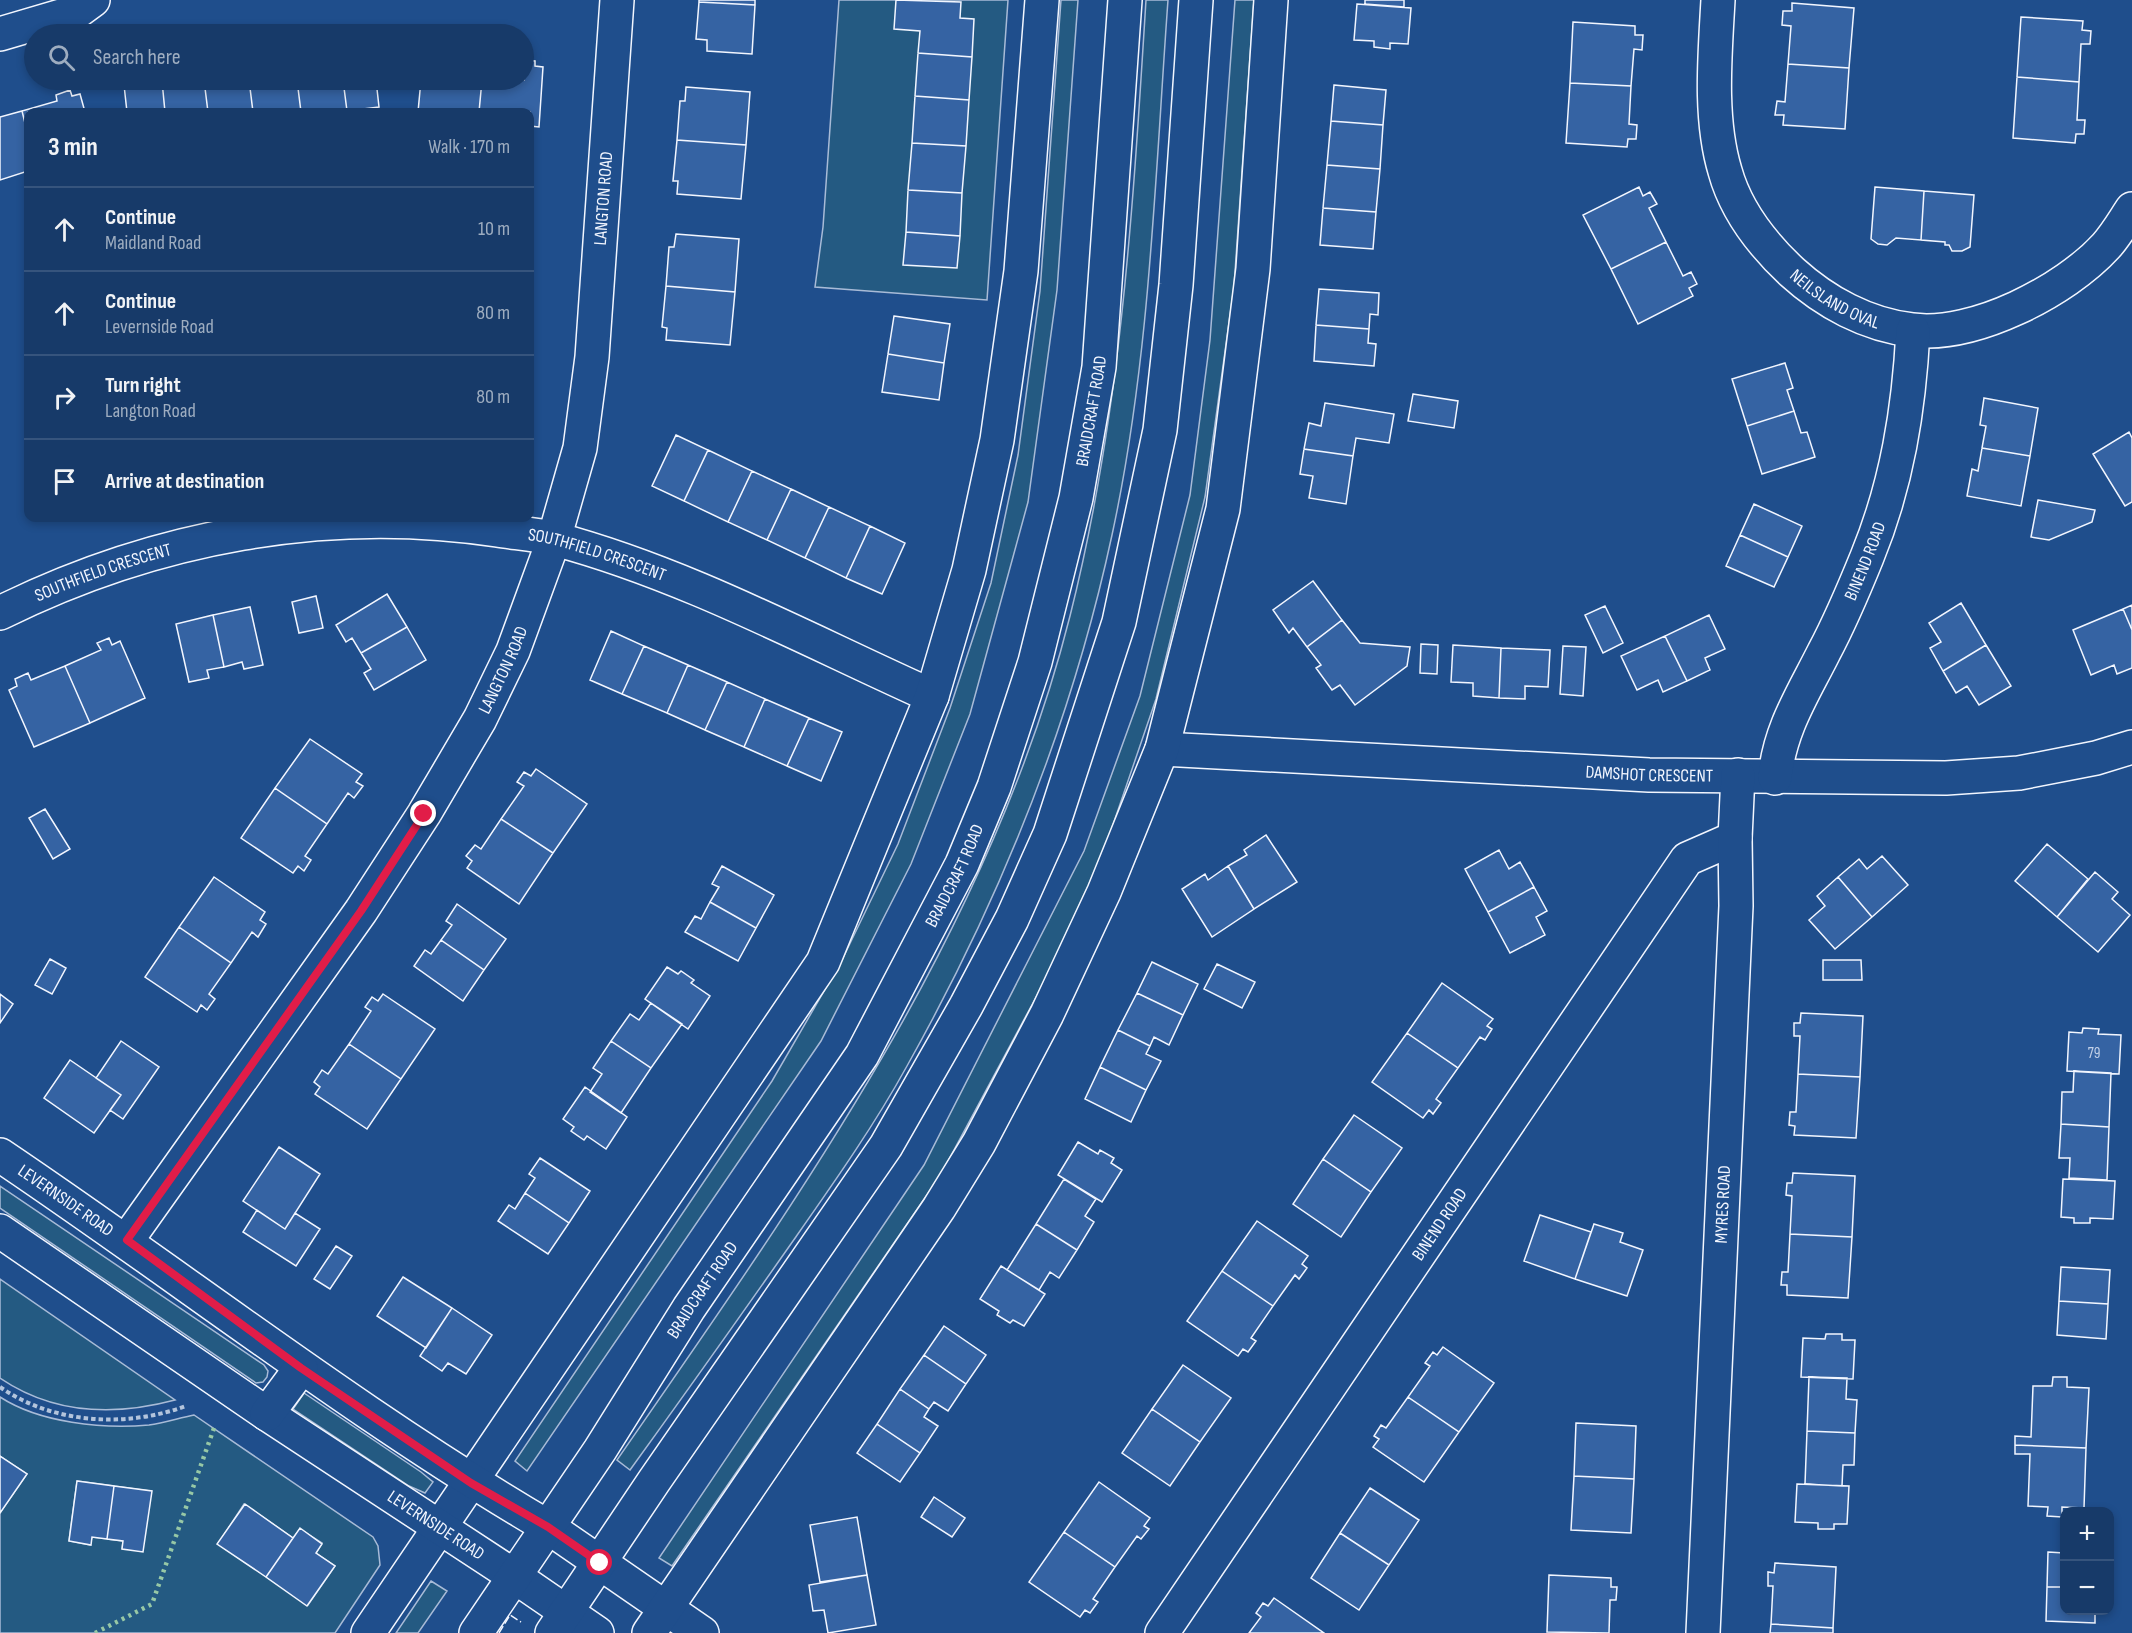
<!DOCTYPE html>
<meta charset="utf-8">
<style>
body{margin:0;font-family:"Sofia Sans Condensed",sans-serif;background:#244571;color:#f1f3f6}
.controls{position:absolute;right:18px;bottom:18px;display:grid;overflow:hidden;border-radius:12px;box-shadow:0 3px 9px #0003}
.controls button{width:54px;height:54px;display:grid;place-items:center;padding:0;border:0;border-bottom:2px solid #36547d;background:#173a69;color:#f1f3f6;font:30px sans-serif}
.stop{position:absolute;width:18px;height:18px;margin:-14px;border:4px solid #e11d48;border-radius:50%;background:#fff}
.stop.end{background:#e11d48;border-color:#fff;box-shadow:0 2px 6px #0008}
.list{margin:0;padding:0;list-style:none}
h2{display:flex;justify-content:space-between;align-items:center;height:78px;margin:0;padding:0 24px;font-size:26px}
h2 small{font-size:20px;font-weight:400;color:#9eadc0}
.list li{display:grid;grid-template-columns:39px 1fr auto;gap:18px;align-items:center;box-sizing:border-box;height:84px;padding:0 24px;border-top:2px solid #36547d}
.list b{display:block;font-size:22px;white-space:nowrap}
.list p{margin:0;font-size:20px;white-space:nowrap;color:#9eadc0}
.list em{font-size:20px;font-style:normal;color:#9eadc0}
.icon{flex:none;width:33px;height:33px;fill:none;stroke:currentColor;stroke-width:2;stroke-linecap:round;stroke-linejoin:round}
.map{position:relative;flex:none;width:2132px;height:1633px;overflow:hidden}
.search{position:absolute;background:#173a69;box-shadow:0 3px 9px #0003;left:24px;top:24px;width:510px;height:66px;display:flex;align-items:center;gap:15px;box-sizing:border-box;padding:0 21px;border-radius:33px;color:#9eadc0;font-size:22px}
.panel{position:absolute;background:#173a69;box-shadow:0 3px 9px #0003;left:24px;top:108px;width:510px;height:414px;border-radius:12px}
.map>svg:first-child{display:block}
</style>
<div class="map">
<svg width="2132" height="1633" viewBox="0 0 2132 1633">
<rect width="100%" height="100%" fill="#1f4e8c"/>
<!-- green -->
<path fill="#245a82" stroke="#a8bbd7" stroke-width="1.5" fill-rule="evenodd" d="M839,0H1008L987,300L815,287L823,227Z
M1061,0H1078L1057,290L1028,502L970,714L911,864L821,1041L527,1471L515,1461L772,1081L842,960L898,844L950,708L991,583L1018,455L1040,291Z
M1146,0H1168C1155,178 1150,360 1112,535C1072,721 1000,900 907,1066C874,1126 833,1184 793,1241C739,1318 685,1394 630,1470L617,1460C799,1197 991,931 1070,616C1121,414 1133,207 1146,0Z
M1235,0H1254L1234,286L1205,497L1156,699L1103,854L1041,988L940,1176L672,1566L659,1558L924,1165L1084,851L1140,696L1190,495L1210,340Z
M0,1186L264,1365L268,1371L267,1377L263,1382L256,1383L0,1208Z
M0,1279L175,1400C115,1416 53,1414 0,1378Z
M304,1393L421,1472L433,1482L425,1493L409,1486L293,1409Z
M0,1397C40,1423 102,1429 149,1425C164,1423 179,1418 194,1415L373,1537L378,1546L380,1565L335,1633H0V1513L27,1474L0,1456ZM77,1481L151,1491L122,1549L123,1541L92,1537L90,1545L69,1541ZM244,1504L293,1538L300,1529L322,1543L316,1553L335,1566L308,1605L218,1544Z
M431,1581L447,1591L418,1633H396Z"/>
<!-- building -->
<path fill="#3563a3" stroke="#f2f6ff" stroke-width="1.5" d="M699,0H755V5L699,2Z
M896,0L961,2L960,18L974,19L972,57L918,53L920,31L894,29Z
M1365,0H1404V7L1365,4Z
M699,2L755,5L752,54L707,51V40L696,39Z
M1792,3L1854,8L1849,68L1788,64L1791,26L1782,25L1783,11H1792Z
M1357,4L1411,8L1408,44L1390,43V49L1374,47V41L1354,40Z
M2021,17L2083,21L2082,30L2091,31L2090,44H2081L2079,82L2017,77Z
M1573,22L1635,26V35H1643L1642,50L1634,49L1631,86L1570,83Z
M918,53L972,57L969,100L915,96Z
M524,60L535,61V66L543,67L539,127L530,126V112H479L482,80H524Z
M1788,64L1849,68L1845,129L1783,125L1784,115H1775L1777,101L1785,102Z
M2017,77L2079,82L2077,120H2085L2084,134H2076L2075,143L2013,138Z
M204,80L208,112H165L162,81Z
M204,80H249L253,112H208Z
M249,80H297L301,112H253Z
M297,80H343L347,111L301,112Z
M343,80H376L379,107L347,111Z
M421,80H482L479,112H418Z
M162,81L165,112H127L124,85Z
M1570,83L1631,86L1629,124L1637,125L1636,139H1628L1627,147L1566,143Z
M1334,85L1386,90L1383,125L1331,121Z
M686,87L750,92L746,145L677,140L680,101H685Z
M70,90L72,96L80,94L85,112H28V135L22,111L57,101L56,95Z
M915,96L969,100L966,146L912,143Z
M22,111L28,135V171L0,180V117Z
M1331,121L1383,125L1380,169L1327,165Z
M677,140L746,145L741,199L677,194L678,181H673Z
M912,143L966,146L962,193L908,190Z
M1327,165L1380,169L1376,212L1323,208Z
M1639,187L1643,196L1650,192L1657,204L1649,208L1666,242L1611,269L1583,215Z
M1875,187L1924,191L1921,240L1896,238L1887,245L1878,244L1871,239Z
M908,190L962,193L960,236L906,232Z
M1924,191L1974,195L1970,247L1962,251H1952L1949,245H1945V242L1921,240Z
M1323,208L1376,212L1373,249L1320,245Z
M530,211H533L530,238Z
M906,232L960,236L957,268L903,265Z
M676,234L739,239L735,292L666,286L669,247H674Z
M1666,242L1683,276L1691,272L1697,284L1689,288L1693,296L1638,324L1611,269Z
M666,286L735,292L730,345L666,340L667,328L662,327Z
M1319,289L1379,293L1378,315L1370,314L1369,329L1316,325Z
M894,316L950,324L944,363L888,354Z
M1316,325L1369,329L1368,343L1376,344L1374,366L1314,361Z
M888,354L944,363L939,400L882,392Z
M1785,363L1793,388L1787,390L1794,411L1747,426L1732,379Z
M1413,394L1458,401L1454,428L1408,421Z
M1984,398L2038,408L2030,456L1982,448L1986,426L1980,425Z
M1325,403L1394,414L1389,443L1356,438L1353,456L1304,449L1309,423L1321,426Z
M1794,411L1801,433L1807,432L1815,457L1762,474L1747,426Z
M2129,432L2132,438V502L2125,506L2093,454Z
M676,435L708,450L684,501L652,486Z
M1982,448L2030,456L2021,506L1967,496L1972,469L1978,471Z
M1304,449L1353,456L1346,504L1309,498L1313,476L1300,474Z
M708,450L752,471L728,522L684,501Z
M752,471L791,489L767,540L728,522Z
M791,489L829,507L805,558L767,540Z
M2038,500L2095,510L2092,522L2049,540L2031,537Z
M1754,504L1802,526L1788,557L1740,535Z
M829,507L870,526L846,578L805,558Z
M870,526L905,543L882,594L846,578Z
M1740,535L1788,557L1774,587L1726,566Z
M1313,581L1342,620L1307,647L1293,628L1289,633L1273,610Z
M387,594L407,627L361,653L352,638L346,642L336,625Z
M316,596L323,628L299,633L292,602Z
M1961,603L1986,645L1943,671L1930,648L1941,642L1929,623Z
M2132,605V630L2123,609Z
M1605,606L1623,643L1603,653L1585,615Z
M250,607L263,665L244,669L242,662L224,667L213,615Z
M2123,609L2132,630V668L2117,674L2114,665L2091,675L2073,630Z
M213,615L224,667L207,670L209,678L189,682L176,624Z
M1709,615L1725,649L1705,658L1710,670L1687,681L1665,636Z
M1342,620L1360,643L1410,647L1407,666L1355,705L1340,685L1332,690L1316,668L1321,665L1307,647Z
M407,627L426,660L374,690L364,673L371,669L361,653Z
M611,631L644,646L622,694L590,680Z
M1665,636L1687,681L1663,692L1658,680L1637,690L1621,656Z
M109,638L112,645L120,641L145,698L90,723L65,666L101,650L97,643Z
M1421,644L1438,645L1437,674L1420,673Z
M1453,645L1501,648L1499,698L1473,696V683L1451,682Z
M1986,645L2011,686L1979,705L1967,686L1956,693L1943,671Z
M644,646L688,665L667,713L622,694Z
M1563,646L1586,647L1583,696L1560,694Z
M1501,648L1550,650L1548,687L1525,686V699L1499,698Z
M688,665L727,682L705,730L667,713Z
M65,666L90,723L34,747L9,690L17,686L15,679L28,673L31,680Z
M727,682L765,699L744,747L705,730Z
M765,699L809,718L787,766L744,747Z
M809,718L842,732L821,781L787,766Z
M310,739L362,774L356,782L363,786L354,798L348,793L327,824L275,788Z
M536,769L587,804L553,853L501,819L524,786L517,782L524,772L531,776Z
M275,788L327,824L305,856L311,860L304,871L298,866L293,873L241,838Z
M45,809L70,849L53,859L29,818Z
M501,819L553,853L519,904L467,868L472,861L466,856L475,845L481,849Z
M1266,835L1297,882L1254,909L1228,866L1247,855L1244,850Z
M2047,844L2088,879L2057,917L2015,881Z
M1499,850L1509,869L1520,862L1534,887L1488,912L1465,869Z
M1882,856L1908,885L1872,917L1838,877L1859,859L1867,869Z
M722,866L774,895L756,928L710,902L719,887L712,884Z
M1228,866L1254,909L1212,937L1182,889L1205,874L1208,880Z
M2095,872L2118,892L2112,899L2130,915L2098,952L2057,917Z
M214,877L265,912L260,920L266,924L258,937L252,932L231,963L179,927Z
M1838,877L1872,917L1835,949L1809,920L1825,906L1817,896Z
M1534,887L1547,911L1536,917L1545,935L1510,953L1488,912Z
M710,902L756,928L738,961L685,932L695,916L701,919Z
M457,904L506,939L484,970L441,940L452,925L446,921Z
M179,927L231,963L209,994L215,999L207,1010L201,1005L197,1012L145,977Z
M441,940L484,970L463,1001L414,966L425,950L431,954Z
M50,959L66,968L52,994L35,985Z
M1823,960H1861L1862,980H1823Z
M1152,962L1198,984L1183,1015L1137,993Z
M1217,964L1255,982L1242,1008L1204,989Z
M667,967L678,974L681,971L694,980L691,983L710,996L688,1029L645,999Z
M1442,983L1493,1019L1487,1026L1492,1029L1485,1040L1480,1037L1458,1068L1407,1033Z
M1137,993L1183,1015L1169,1045L1154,1037L1150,1046L1118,1030Z
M0,994L13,1004L0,1023Z
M383,994L435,1029L401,1079L349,1044L371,1011L365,1007L372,997L378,1001Z
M651,1003L682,1024L651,1068L611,1041L630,1014L639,1020Z
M1801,1013L1863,1016L1860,1077L1798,1074L1800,1036H1794V1023H1800Z
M2083,1028L2099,1029L2098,1034L2121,1035L2119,1074L2067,1071L2069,1032L2082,1033Z
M1118,1030L1150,1046L1146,1054L1161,1061L1146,1090L1100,1067Z
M1407,1033L1458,1068L1436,1099L1441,1103L1433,1114L1429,1110L1423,1118L1372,1082Z
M121,1041L159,1067L123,1119L110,1110L121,1095L96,1078Z
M611,1041L651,1068L621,1113L590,1092L602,1074L593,1068Z
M349,1044L401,1079L367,1129L315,1094L320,1087L314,1082L322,1070L328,1074Z
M70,1060L121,1095L94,1133L44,1098Z
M1100,1067L1146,1090L1131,1122L1085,1099Z
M2074,1071L2111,1073L2109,1127L2061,1124L2062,1092H2073Z
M1798,1074L1860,1077L1856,1138L1794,1135L1795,1126L1789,1125L1790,1112H1796Z
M585,1087L627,1117L606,1149L587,1136L584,1140L571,1131L574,1127L563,1119Z
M1354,1115L1402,1148L1371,1192L1323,1159Z
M2061,1124L2109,1127L2107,1180L2069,1178L2070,1158H2059Z
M1078,1142L1098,1154L1100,1150L1114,1158L1111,1163L1122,1170L1102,1202L1058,1175Z
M279,1147L320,1174L285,1229L243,1201Z
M540,1158L590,1191L569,1223L525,1193L535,1178L529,1174Z
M1323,1159L1371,1192L1341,1237L1293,1204Z
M1793,1173L1855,1176L1852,1237L1790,1234L1792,1196L1786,1195L1787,1183H1792Z
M1064,1179L1096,1199L1085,1216L1094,1222L1077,1250L1036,1224Z
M2063,1179L2115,1181L2113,1219L2090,1218V1223H2074V1218L2061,1217Z
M525,1193L569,1223L548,1254L498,1221L509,1205L515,1209Z
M257,1210L285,1229L295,1213L320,1229L296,1266L243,1232Z
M1540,1215L1591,1232L1575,1279L1524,1261Z
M1257,1221L1308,1256L1302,1264L1307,1268L1299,1279L1295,1275L1273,1306L1222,1271Z
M1036,1224L1077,1250L1059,1278L1050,1272L1039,1290L1007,1270Z
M1594,1224L1623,1233L1620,1242L1643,1250L1627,1296L1575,1279Z
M1790,1234L1852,1237L1848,1298L1787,1295V1285H1781L1782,1272H1788Z
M336,1246L352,1256L330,1289L314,1279Z
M1001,1266L1045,1294L1024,1326L1013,1320L1010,1323L997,1315L999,1311L980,1299Z
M2061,1267L2110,1270L2108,1304L2059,1301Z
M1222,1271L1273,1306L1251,1338L1256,1341L1248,1352L1243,1349L1238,1356L1187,1321Z
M403,1277L452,1308L426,1348L377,1316Z
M2059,1301L2108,1304L2106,1339L2057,1335Z
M452,1308L492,1335L466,1374L448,1363L442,1371L420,1356Z
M944,1326L986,1355L966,1384L924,1355Z
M1826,1334H1842V1340H1855L1853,1379L1801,1377L1803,1338L1825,1339Z
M1443,1347L1494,1383L1459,1432L1408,1397L1430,1366L1425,1363L1433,1352L1437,1355Z
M924,1355L966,1384L948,1411L934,1402L929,1409L900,1389Z
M1183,1365L1231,1398L1200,1442L1152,1409Z
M1809,1377L1847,1378L1846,1399L1857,1400L1855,1433L1807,1431Z
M2053,1377H2067V1387L2089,1388L2086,1448L2015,1445V1436L2031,1437L2033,1386H2052Z
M900,1389L929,1409L924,1417L938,1426L920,1453L877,1424Z
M1408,1397L1459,1432L1424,1482L1373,1447L1379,1439L1374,1436L1381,1425L1386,1428Z
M1152,1409L1200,1442L1170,1486L1122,1453Z
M1576,1423L1636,1426L1634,1479L1574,1476Z
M877,1424L920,1453L900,1482L857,1453Z
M1807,1431L1855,1433L1854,1465H1843L1842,1486L1805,1484Z
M2015,1445L2086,1448L2084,1508L2062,1507V1517L2047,1516L2048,1507L2028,1506L2030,1454H2015Z
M0,1456L27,1474L0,1513Z
M1574,1476L1634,1479L1631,1533L1571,1530Z
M77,1481L114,1486L107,1539L92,1537L91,1545L69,1541Z
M1099,1482L1150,1518L1144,1526L1149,1529L1141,1539L1137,1536L1115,1567L1064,1532Z
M1797,1484L1849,1486L1847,1524H1834V1529H1818V1523L1795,1522Z
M114,1486L152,1491L143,1552L122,1549L123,1541L107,1539Z
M1370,1488L1419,1520L1389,1565L1340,1533Z
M934,1497L965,1518L952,1537L921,1517Z
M245,1504L293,1538L266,1577L217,1544Z
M857,1517L867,1575L820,1582L810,1525Z
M300,1528L322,1544L316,1553L335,1566L307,1606L266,1577Z
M1064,1532L1115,1567L1093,1599L1098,1602L1090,1613L1085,1610L1080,1617L1029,1582Z
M1340,1533L1389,1565L1359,1610L1311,1578Z
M2048,1552L2064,1553V1587H2047Z
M1775,1563L1836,1567L1833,1628L1771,1624L1773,1586H1768V1572L1774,1573Z
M867,1575L876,1625L828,1633L824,1610L813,1611L809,1585Z
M1549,1575L1611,1578V1587H1617L1616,1600H1610L1609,1633L1547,1632Z
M2047,1587H2064V1610H2095V1623L2046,1621Z
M1274,1598L1324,1633H1249L1261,1617L1256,1613L1263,1603L1268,1606Z
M1771,1624L1833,1628V1633H1770Z"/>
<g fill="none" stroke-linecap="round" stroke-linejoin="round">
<!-- minor casing -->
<g stroke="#f2f6ff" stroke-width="36">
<g id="minor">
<path id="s1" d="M1718,0C1715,55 1709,118 1725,171C1736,211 1762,244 1792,272C1825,302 1867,325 1912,330C1974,338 2065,291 2106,246C2116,235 2124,221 2132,209"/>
<path d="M0,34L78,11L93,0"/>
<path id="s2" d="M0,613C153,537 327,504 497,530C516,533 536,534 555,539C686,574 809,641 932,696"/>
<path id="s3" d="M1162,749L1649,775L1946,778L2019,773L2096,758L2132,747"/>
<path id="s4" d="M1775,778C1779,730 1803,694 1824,652C1840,622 1854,589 1867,557C1897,484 1909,409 1913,331"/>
<path id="s5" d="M127,1240L361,911L424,814L480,719L513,651L554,539L580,448L592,357L617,0"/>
<path d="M548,1527L702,1633"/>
<path d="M514,1576L597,1633"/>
<path d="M368,1633L823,962L932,696L969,570L997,440L1021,271L1042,0"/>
<path d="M649,1633L939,1208L979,1143L1047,1014L1104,892L1162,749L1223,509L1253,269L1271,0"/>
<path id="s6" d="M1162,1633L1687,859L1735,838"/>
<path id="s7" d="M1703,1633L1736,906L1735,838L1738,775"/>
</g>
</g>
<!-- tertiary casing -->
<g stroke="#f2f6ff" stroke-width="36">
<g id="tertiary">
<path id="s8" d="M0,1155C183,1278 357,1415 548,1527"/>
<path id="s9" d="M0,1231L267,1414L514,1576"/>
<path d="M267,1414L301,1368"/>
<path id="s10" d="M476,1633L600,1450L689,1308L862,1055L962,864L994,787L1035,662L1076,498L1099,367L1125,0"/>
<path d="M552,1633L654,1481L886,1146L966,1006L1012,919L1050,834L1119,622L1160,430L1176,285L1196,0"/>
</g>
</g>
<!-- path -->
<path stroke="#b3c4dc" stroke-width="4" stroke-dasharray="4.5 3" stroke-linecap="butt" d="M0,1387C53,1424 126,1428 186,1406"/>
<!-- minor -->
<use href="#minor" stroke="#1f4e8c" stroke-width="33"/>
<!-- tertiary -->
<use href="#tertiary" stroke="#1f4e8c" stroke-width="33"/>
<!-- hedge -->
<path stroke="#97c8a6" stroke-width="4.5" stroke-dasharray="3 4.5" stroke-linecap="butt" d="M95,1633L152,1604L214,1428"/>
<!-- fence -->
<path stroke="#f2f6ff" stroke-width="1.5" stroke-dasharray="8 3" stroke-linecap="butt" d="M499,1633L510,1615L521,1622"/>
</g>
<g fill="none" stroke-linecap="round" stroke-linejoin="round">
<!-- route -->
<path stroke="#e11d48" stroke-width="8" d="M424,814L361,911L127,1240L301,1368L471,1483L548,1527L600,1563"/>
</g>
<g text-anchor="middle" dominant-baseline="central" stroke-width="4.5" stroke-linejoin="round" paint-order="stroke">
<!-- number labels -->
<g font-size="15" fill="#c3d1e8">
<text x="2094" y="1053">79</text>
</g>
<!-- street labels -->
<g font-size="18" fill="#f2f6ff" stroke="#1f4e8c">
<text stroke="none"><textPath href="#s5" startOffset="1170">LANGTON ROAD</textPath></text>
<text stroke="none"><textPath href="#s1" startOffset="346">NEILSLAND OVAL</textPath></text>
<text stroke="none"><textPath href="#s10" startOffset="1383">BRAIDCRAFT ROAD</textPath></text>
<text stroke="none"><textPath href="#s2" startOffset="615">SOUTHFIELD CRESCENT</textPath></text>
<text stroke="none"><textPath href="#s4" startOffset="236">BINEND ROAD</textPath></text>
<text stroke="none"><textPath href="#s2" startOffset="111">SOUTHFIELD CRESCENT</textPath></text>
<text stroke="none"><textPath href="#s5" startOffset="684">LANGTON ROAD</textPath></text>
<text stroke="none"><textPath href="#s3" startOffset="488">DAMSHOT CRESCENT</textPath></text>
<text stroke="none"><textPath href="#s10" startOffset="897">BRAIDCRAFT ROAD</textPath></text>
<text stroke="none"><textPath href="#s8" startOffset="80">LEVERNSIDE ROAD</textPath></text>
<text stroke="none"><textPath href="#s7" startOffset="429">MYRES ROAD</textPath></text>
<text stroke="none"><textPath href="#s6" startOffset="494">BINEND ROAD</textPath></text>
<text stroke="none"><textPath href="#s10" startOffset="411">BRAIDCRAFT ROAD</textPath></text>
<text stroke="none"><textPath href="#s9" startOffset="526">LEVERNSIDE ROAD</textPath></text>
</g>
</g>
</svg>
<div class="controls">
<button>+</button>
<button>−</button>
</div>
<div class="stop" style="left:600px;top:1563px"></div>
<div class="stop end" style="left:424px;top:814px"></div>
<div class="search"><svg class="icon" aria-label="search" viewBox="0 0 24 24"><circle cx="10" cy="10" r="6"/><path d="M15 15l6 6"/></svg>Search here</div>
<section class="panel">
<h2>3 min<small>Walk · 170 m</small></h2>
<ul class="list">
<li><svg class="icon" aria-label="ahead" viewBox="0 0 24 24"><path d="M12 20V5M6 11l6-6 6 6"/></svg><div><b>Continue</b><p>Maidland Road</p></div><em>10 m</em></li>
<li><svg class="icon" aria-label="ahead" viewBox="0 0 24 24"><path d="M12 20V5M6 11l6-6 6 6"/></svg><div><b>Continue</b><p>Levernside Road</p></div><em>80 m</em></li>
<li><svg class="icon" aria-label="right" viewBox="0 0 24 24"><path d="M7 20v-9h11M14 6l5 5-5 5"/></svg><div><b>Turn right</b><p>Langton Road</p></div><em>80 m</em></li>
<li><svg class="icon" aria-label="arrive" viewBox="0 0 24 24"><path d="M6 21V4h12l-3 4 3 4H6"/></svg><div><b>Arrive at destination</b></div></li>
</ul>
</section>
</div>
